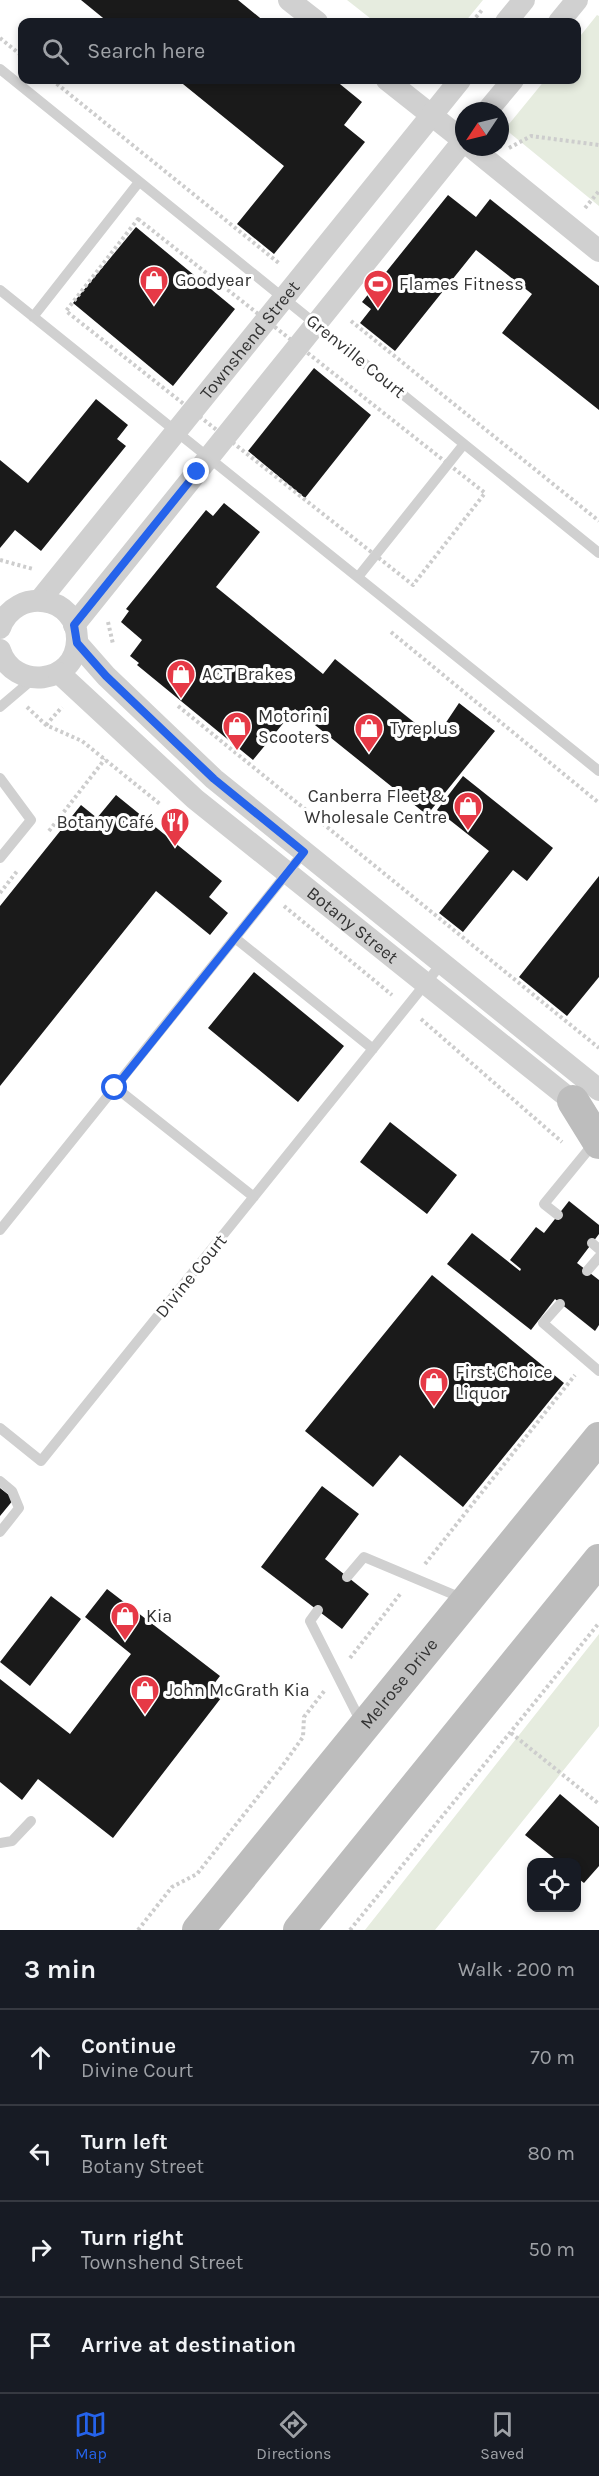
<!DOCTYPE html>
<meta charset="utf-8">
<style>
body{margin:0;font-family:Karla,sans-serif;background:#242831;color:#f1f3f6}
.controls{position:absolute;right:18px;bottom:18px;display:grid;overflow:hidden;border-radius:12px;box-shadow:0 3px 9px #0003}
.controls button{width:54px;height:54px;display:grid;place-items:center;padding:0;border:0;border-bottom:2px solid #363941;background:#171b24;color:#f1f3f6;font:30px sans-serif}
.compass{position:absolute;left:455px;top:102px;width:54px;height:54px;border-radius:50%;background:#171b24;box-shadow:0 3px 9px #0003;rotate:235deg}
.stop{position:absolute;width:18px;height:18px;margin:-14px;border:4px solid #2563eb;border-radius:50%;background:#fff}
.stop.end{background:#2563eb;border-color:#fff;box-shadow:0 2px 6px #0008}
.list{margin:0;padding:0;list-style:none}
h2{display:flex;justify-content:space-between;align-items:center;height:78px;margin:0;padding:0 24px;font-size:26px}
h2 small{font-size:20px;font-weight:400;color:#9ea1a6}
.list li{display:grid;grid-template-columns:39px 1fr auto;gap:18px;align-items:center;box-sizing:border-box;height:96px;padding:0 24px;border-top:2px solid #363941}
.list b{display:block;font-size:22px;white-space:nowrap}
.list p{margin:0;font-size:20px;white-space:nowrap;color:#9ea1a6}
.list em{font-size:20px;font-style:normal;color:#9ea1a6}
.icon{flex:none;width:33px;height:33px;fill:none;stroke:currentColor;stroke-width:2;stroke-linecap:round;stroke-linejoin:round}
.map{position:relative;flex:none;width:599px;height:1930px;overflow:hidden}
.search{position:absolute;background:#171b24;box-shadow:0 3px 9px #0003;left:18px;right:18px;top:18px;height:66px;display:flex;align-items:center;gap:15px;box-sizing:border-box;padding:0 21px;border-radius:12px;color:#9ea1a6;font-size:22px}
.sheet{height:462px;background:#171b24}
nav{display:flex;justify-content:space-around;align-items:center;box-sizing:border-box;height:84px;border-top:2px solid #363941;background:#171b24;font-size:16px;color:#9ea1a6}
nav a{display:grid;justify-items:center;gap:3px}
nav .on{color:#2563eb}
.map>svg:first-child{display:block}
</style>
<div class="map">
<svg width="599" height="1930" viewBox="0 0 599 1930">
<rect width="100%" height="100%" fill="#fff"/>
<!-- green -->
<path fill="#e6ecdf" d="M347,0H483L465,22H375Z
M597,15L599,16V206L505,129L545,80H576L577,40Z
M599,1634V1726L435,1930H365Z"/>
<!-- building -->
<path fill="#1a1a1a" d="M81,0H238L265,22H108Z
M178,80H335L362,102L344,125L365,142L274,254L237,224L284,166Z
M448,195L476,217L490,199L599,286V410L502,333L532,294L476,250L395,351L360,323L371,309L362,302Z
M136,227L235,309L173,386L73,303Z
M314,368L371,415L305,498L248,451Z
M96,399L128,425L117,439L126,446L41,551L15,530L0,548V460L28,483Z
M224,503L260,532L216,587L323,674L335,659L435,739L459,703L495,731L427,815L295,709L253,760L137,665L139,663L130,656L142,640L121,622L129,611L126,609L206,510L213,516Z
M463,776L553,848L527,881L513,870L463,932L439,913L489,851L437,810Z
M116,795L222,881L209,897L228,913L210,935L156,891L0,1086V906L81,805L97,818Z
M599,876V977L567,1016L519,977Z
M254,972L344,1046L298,1102L208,1028Z
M390,1122L457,1175L427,1214L360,1162Z
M569,1201L599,1225V1234L577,1263L599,1280V1325L595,1331L555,1299L531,1330L447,1264L472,1233L520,1271L521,1269L510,1260L536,1227L544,1233Z
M432,1275L564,1383L463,1507L400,1455L373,1487L305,1431Z
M322,1486L359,1514L325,1559L369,1594L342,1629L261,1567Z
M0,1488L14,1499L0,1516Z
M107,1589L220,1676L210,1689L221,1698L113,1838L38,1779L22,1800L0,1782V1679L70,1734L131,1654L85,1617Z
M51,1596L81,1619L30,1686L0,1662Z
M560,1794L599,1827V1866L584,1883L576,1877V1862H559L525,1835Z"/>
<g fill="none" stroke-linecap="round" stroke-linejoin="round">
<!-- path -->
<path stroke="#cdcdcd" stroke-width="4" stroke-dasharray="3 3" stroke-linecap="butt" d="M472,22L482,10
M0,38L22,56
M52,80L280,264
M509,148L531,136L599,145
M585,208L599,191
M138,219L485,493L413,585L66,311Z
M351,321L599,521
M0,560L33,569
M108,622L113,644
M391,632L599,803
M178,706L599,1048
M27,707L46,725L82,741L160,804
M46,725L62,707
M49,831L105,759
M0,893L18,870
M284,906L392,995
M421,1019L562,1142
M425,1564L575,1375
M350,1658L401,1593
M511,1733L599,1804
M138,1930L172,1887L197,1874L283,1765L303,1737L304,1717L325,1690
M350,1930L599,1623"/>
<!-- lane -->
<path stroke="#d0d0d0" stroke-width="10" d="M0,69L599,553
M0,290L599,771
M33,317L139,182
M358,577L464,444
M0,707L33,679
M0,778L31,820L0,858
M235,938L373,1049
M115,1087L254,1197
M558,1215L544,1204L594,1143
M0,1230L304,852
M592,1243L599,1249
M587,1271L599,1257
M560,1304L543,1323L599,1371
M0,1428L41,1461L442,963
M0,1481L12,1491L19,1508L0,1532
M347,1577L364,1557L464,1599
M318,1610L310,1621L362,1724
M0,1843L12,1841L31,1821"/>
<!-- street -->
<g stroke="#d0d0d0" stroke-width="22">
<path d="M289,0L317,22"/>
<path d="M506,22L524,0"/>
<path d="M559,22L577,0"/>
<path d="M387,80L464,141"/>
<path d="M487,111L513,80"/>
<path d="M471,147L599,251"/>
<path id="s1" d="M40,600L460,80"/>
<path d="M74,625L464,140"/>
<path d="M0,628C15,586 78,595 77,640C76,685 13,691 0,650"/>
<path d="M77,643L106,676L214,779L599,1090"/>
<path id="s2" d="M59,673L195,799L585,1111"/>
</g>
<!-- secondary -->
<g stroke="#bdbdbd" stroke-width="32">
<path d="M573,1101L599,1143"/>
<path id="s3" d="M198,1930L599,1438"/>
<path d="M299,1930L599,1560"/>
</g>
</g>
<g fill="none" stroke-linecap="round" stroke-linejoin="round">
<!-- route -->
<path stroke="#2563eb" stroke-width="8" d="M115,1088L304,852L214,779L106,676L77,643L74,625L197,472"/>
</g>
<!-- icons -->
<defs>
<g id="shop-pin" transform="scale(1.5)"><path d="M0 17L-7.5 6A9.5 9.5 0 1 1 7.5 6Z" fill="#e63946" stroke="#fff"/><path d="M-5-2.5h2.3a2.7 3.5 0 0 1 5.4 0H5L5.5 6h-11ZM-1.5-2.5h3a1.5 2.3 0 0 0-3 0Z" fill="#fff"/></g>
<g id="stadium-pin" transform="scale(1.5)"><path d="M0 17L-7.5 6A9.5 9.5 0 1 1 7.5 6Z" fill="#e63946" stroke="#fff"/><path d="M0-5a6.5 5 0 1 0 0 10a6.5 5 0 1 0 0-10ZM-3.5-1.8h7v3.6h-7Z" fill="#fff"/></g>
<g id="restaurant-pin" transform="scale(1.5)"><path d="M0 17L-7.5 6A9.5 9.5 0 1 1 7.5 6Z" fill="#e63946" stroke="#fff"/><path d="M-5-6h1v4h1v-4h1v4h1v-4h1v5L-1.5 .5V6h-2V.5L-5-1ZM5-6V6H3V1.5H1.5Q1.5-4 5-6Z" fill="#fff"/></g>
</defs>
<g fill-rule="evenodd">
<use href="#shop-pin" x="154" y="280"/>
<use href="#stadium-pin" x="378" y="284"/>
<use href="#shop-pin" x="181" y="674"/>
<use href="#shop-pin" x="237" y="726"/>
<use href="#shop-pin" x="369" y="728"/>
<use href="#shop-pin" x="468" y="806"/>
<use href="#restaurant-pin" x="175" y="822"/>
<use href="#shop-pin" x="434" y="1382"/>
<use href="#shop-pin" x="125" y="1616"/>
<use href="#shop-pin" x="145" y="1690"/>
</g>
<g text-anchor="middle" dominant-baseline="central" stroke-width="6" stroke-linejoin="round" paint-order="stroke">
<!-- poi labels -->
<g font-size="18" fill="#333" stroke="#fff" text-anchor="start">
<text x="175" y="280">Goodyear</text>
<text x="399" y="284">Flames Fitness</text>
<text x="202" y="674">ACT Brakes</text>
<text x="258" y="716">Motorini<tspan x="258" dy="21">Scooters</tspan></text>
<text x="390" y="728">Tyreplus</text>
<text x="447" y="796" text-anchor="end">Canberra Fleet &amp;<tspan x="447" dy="21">Wholesale Centre</tspan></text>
<text x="154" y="822" text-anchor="end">Botany Café</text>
<text x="455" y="1372">First Choice<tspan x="455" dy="21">Liquor</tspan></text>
<text x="146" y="1616">Kia</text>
<text x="166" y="1690">John McGrath Kia</text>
</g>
<!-- street labels -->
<g font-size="18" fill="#333" stroke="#fff">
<text stroke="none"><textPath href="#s1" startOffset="334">Townshend Street</textPath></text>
<text transform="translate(356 356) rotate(39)">Grenville Court</text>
<text stroke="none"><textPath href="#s2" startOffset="387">Botany Street</textPath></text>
<text transform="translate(191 1276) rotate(-51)">Divine Court</text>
<text stroke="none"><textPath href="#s3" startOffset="318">Melrose Drive</textPath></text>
</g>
</g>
</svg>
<div class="controls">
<button><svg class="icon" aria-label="locate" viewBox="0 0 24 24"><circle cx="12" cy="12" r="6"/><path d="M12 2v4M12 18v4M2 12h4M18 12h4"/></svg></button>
</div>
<svg class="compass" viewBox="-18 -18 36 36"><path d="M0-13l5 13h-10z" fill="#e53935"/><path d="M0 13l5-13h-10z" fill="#9ea1a6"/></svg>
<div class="stop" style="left:115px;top:1088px"></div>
<div class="stop end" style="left:197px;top:472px"></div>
<div class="search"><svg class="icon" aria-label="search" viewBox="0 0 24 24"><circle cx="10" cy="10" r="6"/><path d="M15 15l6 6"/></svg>Search here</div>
</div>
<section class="sheet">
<h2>3 min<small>Walk · 200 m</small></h2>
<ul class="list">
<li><svg class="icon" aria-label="ahead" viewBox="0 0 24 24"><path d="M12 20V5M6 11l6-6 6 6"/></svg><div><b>Continue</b><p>Divine Court</p></div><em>70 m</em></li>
<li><svg class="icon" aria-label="left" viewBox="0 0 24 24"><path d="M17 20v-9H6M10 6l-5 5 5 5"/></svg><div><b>Turn left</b><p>Botany Street</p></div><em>80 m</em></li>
<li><svg class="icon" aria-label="right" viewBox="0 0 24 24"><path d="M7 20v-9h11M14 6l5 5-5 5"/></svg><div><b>Turn right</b><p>Townshend Street</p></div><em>50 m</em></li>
<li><svg class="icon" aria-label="arrive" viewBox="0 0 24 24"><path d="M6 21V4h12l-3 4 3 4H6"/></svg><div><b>Arrive at destination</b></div></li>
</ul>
</section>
<nav>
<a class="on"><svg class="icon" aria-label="map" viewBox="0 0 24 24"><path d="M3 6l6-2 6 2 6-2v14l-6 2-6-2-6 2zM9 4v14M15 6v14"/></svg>Map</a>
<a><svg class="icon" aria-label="directions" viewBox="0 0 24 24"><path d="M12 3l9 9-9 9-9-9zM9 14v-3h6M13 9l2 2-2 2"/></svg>Directions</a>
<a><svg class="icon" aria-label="saved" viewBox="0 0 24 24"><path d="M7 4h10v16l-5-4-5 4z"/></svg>Saved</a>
</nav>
